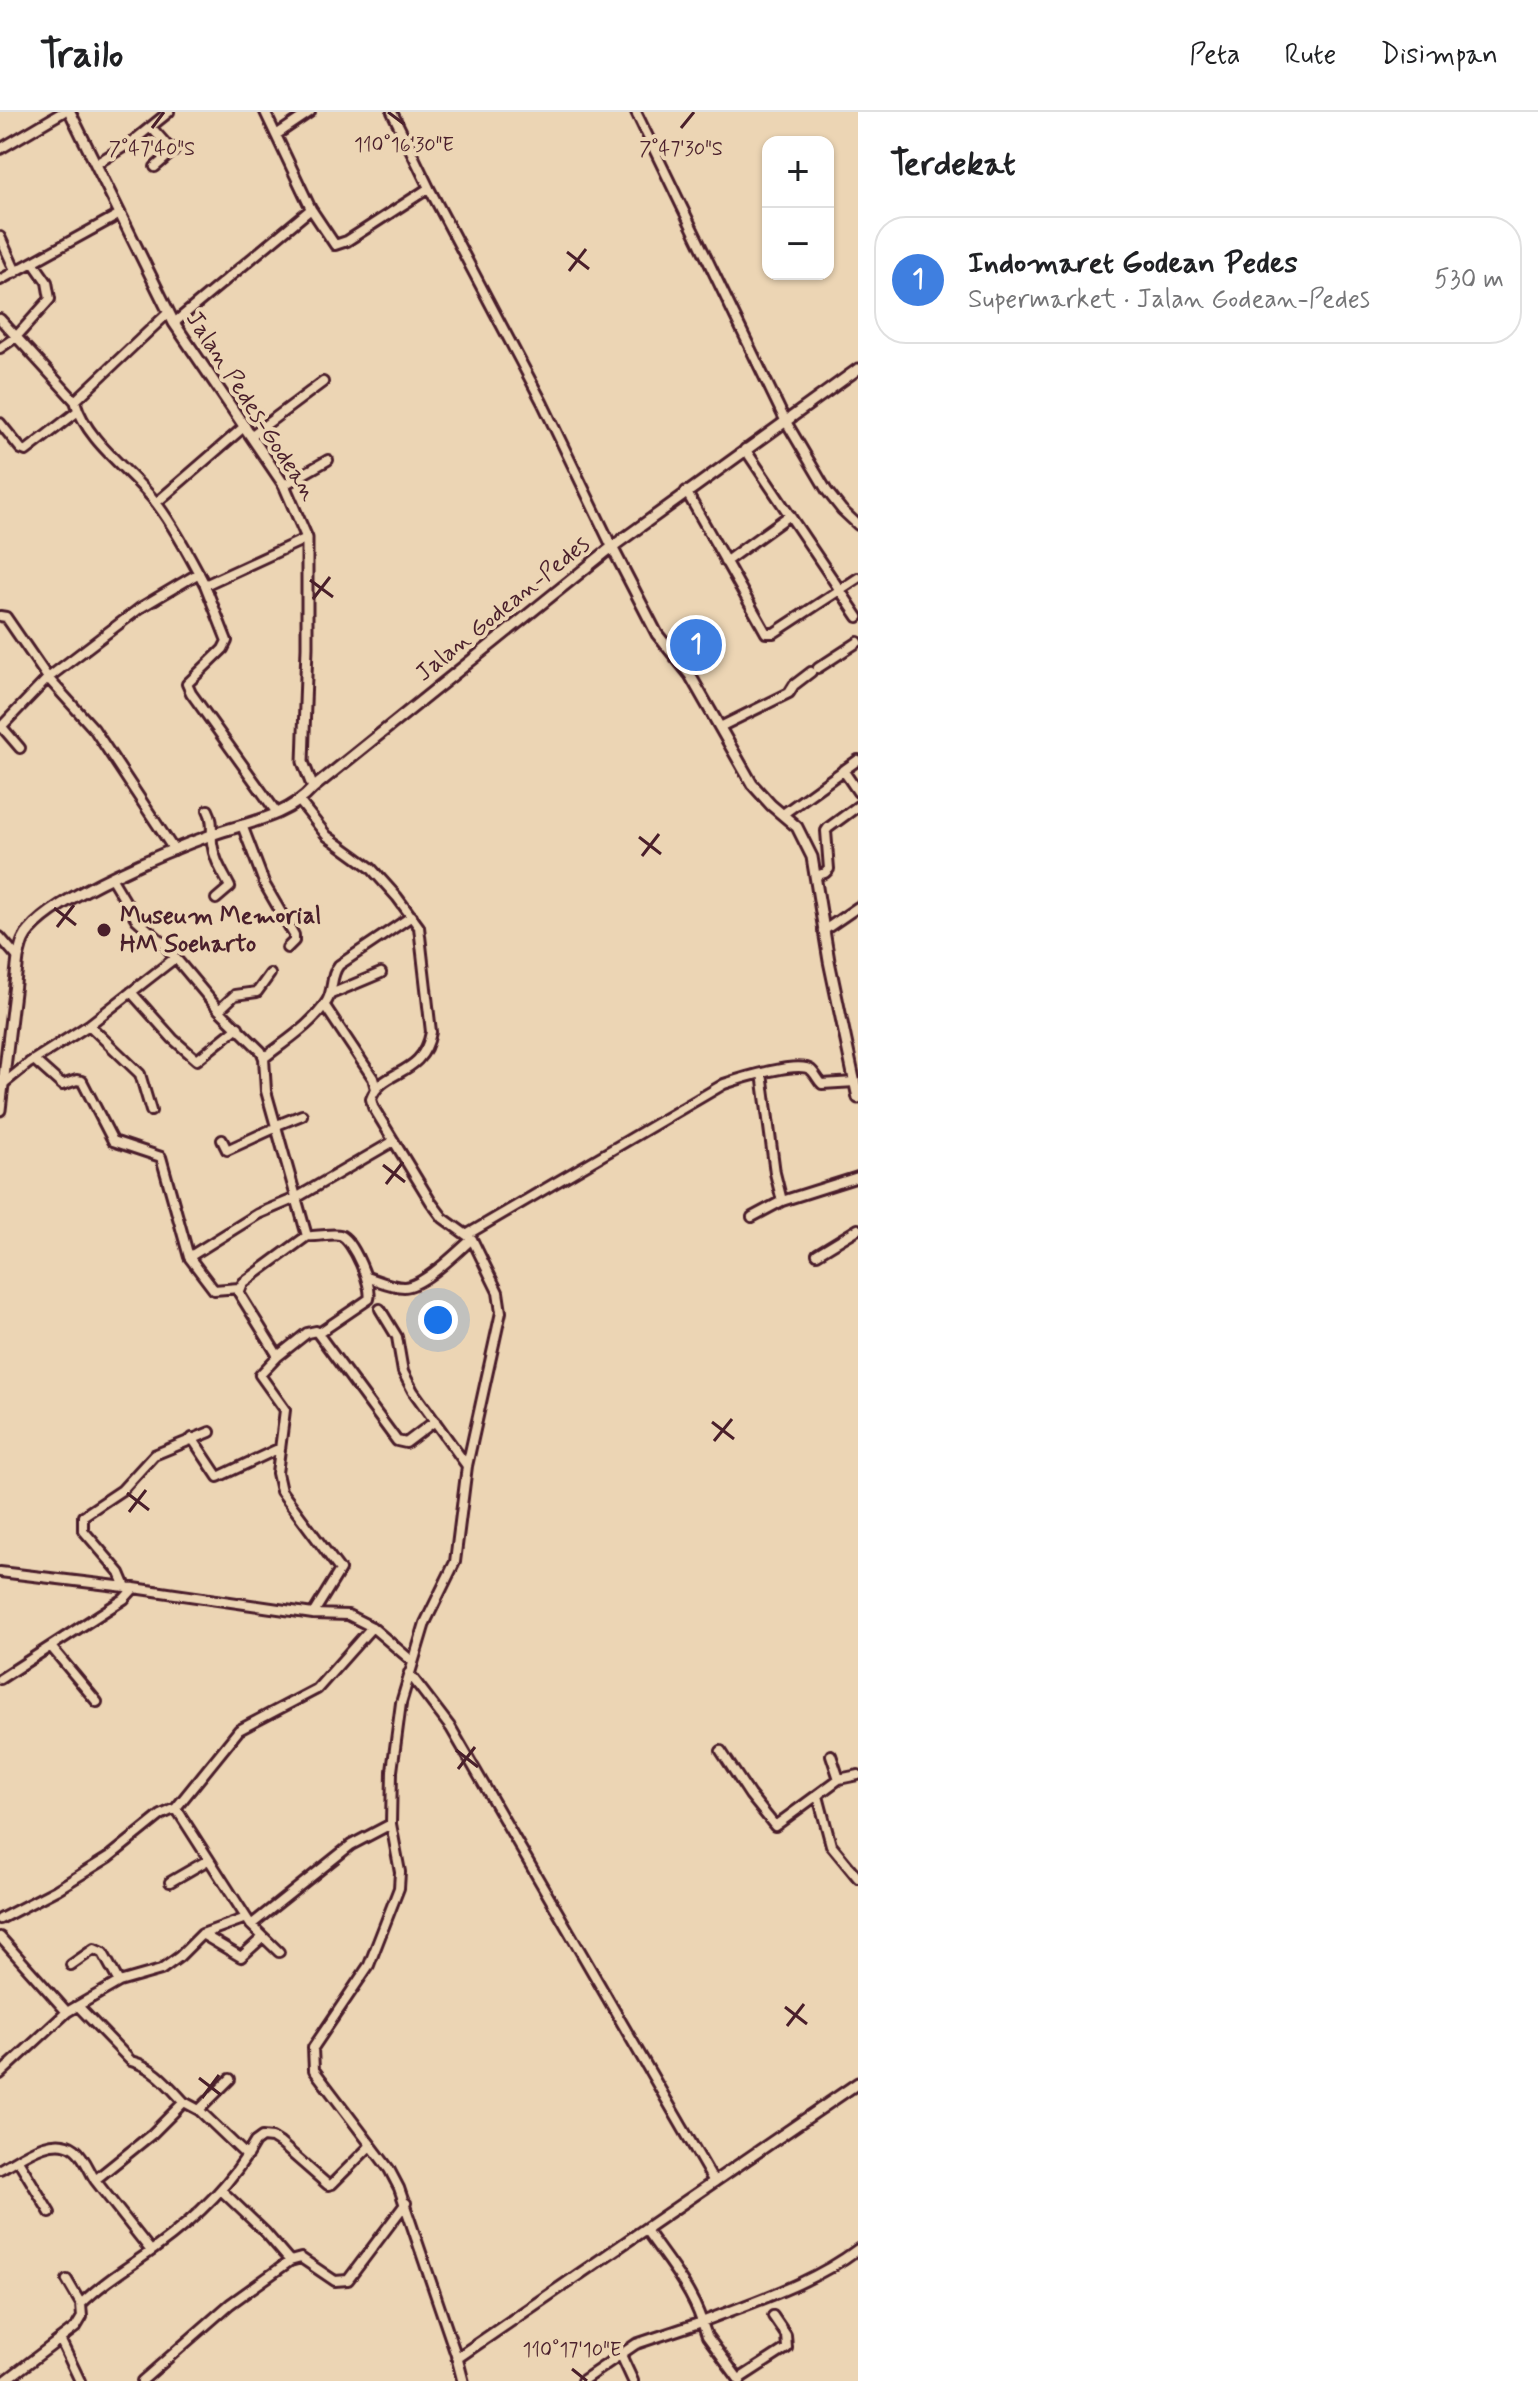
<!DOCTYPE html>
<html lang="id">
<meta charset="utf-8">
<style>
body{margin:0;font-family:Mynerve,sans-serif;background:#f2f2f2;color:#202124}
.controls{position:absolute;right:24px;top:24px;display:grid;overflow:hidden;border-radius:16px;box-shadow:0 2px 6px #0004}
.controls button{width:72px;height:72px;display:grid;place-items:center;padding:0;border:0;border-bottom:2px solid #e0e0e0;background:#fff;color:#202124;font:40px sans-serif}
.you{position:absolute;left:438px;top:1208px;width:28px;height:28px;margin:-20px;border:6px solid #fff;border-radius:50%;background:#1a73e8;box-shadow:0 0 0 12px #1a73e833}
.badge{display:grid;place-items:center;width:52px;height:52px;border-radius:50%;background:#4a1f2b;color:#fff;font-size:26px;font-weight:700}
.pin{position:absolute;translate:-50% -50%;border:4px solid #fff;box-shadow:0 2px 8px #0006}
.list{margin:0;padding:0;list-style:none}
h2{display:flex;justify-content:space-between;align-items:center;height:104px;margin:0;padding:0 32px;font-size:34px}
h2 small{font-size:26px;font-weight:400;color:#757577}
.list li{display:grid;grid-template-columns:52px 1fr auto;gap:24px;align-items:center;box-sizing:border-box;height:128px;margin:0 16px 16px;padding:0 16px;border:2px solid #e0e0e0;border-radius:32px}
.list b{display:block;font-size:30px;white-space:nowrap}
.list p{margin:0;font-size:26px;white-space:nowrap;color:#757577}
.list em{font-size:26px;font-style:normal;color:#757577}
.map{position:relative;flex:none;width:858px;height:2269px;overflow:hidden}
header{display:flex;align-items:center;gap:48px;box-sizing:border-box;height:112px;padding:0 40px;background:#fff;border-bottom:2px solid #e0e0e0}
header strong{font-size:38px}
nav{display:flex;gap:44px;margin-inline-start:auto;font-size:28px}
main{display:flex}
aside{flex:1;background:#fff}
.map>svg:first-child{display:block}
</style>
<header>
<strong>Trailo</strong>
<nav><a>Peta</a><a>Rute</a><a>Disimpan</a></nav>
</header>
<main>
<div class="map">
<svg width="858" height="2269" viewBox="0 0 858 2269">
<rect width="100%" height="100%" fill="#ecd5b4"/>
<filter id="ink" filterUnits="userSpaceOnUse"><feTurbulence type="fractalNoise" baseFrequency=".0125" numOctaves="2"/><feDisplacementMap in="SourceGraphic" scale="16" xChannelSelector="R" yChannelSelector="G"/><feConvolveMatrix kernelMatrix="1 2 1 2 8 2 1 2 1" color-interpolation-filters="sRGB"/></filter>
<g filter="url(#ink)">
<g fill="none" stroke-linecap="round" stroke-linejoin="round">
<!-- minor casing -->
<g stroke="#4a1f2b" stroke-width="14">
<path id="minor" d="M265,0L311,97L335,133L347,129L429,76
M392,0L429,76L542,290L612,435
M636,0L785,308L827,379L842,398L858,413
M151,15L173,40
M276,23L310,0
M0,37L63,0
M96,52L133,29L169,0
M155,55L178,35
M0,125L16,160
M0,168L120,102
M0,207L75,289C87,331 131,358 157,392C175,416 191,446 205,473L307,426
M174,211L311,97
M0,236L16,225L50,187L47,170L33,150
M75,289L168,201
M0,311L21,337L26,339L78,299
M252,323L323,270
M745,337L858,505
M284,373L328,348
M686,379L766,521H774L858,466
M156,391L245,314
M725,450L790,403
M205,473L227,529L223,537L187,572L191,581L277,701
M0,504L6,505L48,566L94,617L174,738
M818,556L858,530
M2,615L20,636
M720,615L789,581L794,573L811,560
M0,616L48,566L140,496L199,461
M843,658L858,680
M300,690L327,724L371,756L397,785L419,815L431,920C423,966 382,956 371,987L373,995L431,1090L443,1106L472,1127L498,1180L501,1200L467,1354L455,1450L425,1511L401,1591L392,1659L391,1712L400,1760L399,1776L369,1853L313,1936L314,1958L389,2057L399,2076L457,2246
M208,698C214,709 211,719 212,731C214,748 223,761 230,775L216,787
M783,702L858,648
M242,713L265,773L294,823V829L287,836
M815,764L825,761L829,757L826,719L828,716L858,694
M112,767L136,807L163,831L219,898L261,939L264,946L266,979L307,1124C317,1125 332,1121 340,1123C353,1127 373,1175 369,1187L319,1221
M823,819L858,795
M0,825L18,846
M131,880L173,927L197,948L238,915
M331,882L381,861
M325,894L373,966L376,977
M219,898L235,883L257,880L270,862
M89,913L140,962L151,999
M264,946C284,930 313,912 327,889C334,877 330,864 339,853L412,804
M34,948L62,973L77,968L82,969L113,1029L161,1045L189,1145
M762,961L775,1061L782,1089
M3,972L29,951L89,913L175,846
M277,1013L302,1003
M222,1028L227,1038L277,1015
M752,1105L782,1089L858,1065
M468,1122L724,972C739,967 799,948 811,958C815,961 818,968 822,972L855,970
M307,1124L243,1171L239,1181L278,1244L260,1263L285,1298L277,1361L281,1379L340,1458L313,1502
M817,1142L858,1117
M367,1165C379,1169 392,1175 404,1175C424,1174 457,1140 472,1127
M239,1176L214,1178L189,1145L258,1102L296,1086L394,1029
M380,1197L397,1225L403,1260L413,1279L467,1354
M278,1244L307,1221L316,1219L397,1329L406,1331L435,1309
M192,1326L218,1365L280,1336
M0,1460L134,1476L313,1502L348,1503L372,1515L412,1549
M126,1475L120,1461L83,1418V1404L122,1378L154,1343L210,1320
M52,1536L97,1590
M409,1561L451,1616L714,2070
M0,1567L124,1487L134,1476
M721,1639L750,1683L775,1714L839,1667L858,1663
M831,1643L839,1667
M818,1684L831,1733L858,1766
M176,1696L251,1813L279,1840
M170,1770L208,1748
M0,1807L56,1778L109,1745L161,1703L176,1696L239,1618L317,1577L372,1515
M251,1813L351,1733L391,1712
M202,1822L241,1845L262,1826
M0,1825L67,1900
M71,1853L94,1837L103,1841L119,1870
M78,1894L131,1949C154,1955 168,1973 184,1990L152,2022L95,2068L151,2139
M0,1962L67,1900L119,1870L161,1858L179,1845L202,1822L246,1806
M184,1990L199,1998L247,2044
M199,1998L230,1967
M18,2048L50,2101
M0,2057C19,2047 53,2020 75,2037C84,2044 89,2058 95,2068
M221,2078L265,2120L290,2149
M646,2118C666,2147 691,2176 702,2210C755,2189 812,2172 858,2137
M67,2168L81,2192
M60,2227L80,2269
M621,2243L633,2269
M739,2267L787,2236L786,2223L773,2204
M5,2269L76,2215L82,2205L81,2192C103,2170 129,2155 154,2137C194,2108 231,2073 255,2030L262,2025L272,2026L280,2031L328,2073L332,2072L371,2033
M142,2269L230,2192L290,2149L301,2146L335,2169L348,2168L406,2091
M582,2269L636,2232L702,2210L707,2224L740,2269"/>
</g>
<!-- tertiary casing -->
<g stroke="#4a1f2b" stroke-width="15">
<path id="tertiary" d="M70,0L174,211L284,373L307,426V535L303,650L313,676
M612,435L657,522L690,563L752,672L771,693L797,715L812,745L829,849L858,986
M0,998L18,846C21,835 22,826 30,818C59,783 169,738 214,722C249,710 287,705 313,676L612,435L858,257
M463,2269L457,2246L858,1971"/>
</g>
<!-- minor -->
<use href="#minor" stroke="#ecd5b4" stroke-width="8"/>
<!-- tertiary -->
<use href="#tertiary" stroke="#ecd5b4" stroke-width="9"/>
</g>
</g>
<!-- ticks -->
<path fill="none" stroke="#4a1f2b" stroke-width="3" d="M388,0L404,12M152,16L164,0M681,16L694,0M567,140L589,157M569,159L586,137M310,468L333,485M313,487L330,465M639,725L661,742M642,744L659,722M54,796L76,813M57,815L74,793M383,1053L405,1070M386,1072L403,1050M712,1310L734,1327M714,1329L732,1307M127,1381L149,1398M129,1400L146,1378M456,1638L478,1655M458,1657L475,1635M785,1895L807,1912M787,1914L804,1892M199,1966L221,1983M202,1986L219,1963M572,2257L587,2269"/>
<!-- markers -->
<circle fill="#4a1f2b" stroke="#ecd5b4" stroke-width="3" cx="104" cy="818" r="8"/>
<g text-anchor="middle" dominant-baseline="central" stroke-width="8" stroke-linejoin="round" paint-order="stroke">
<!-- street labels -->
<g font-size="24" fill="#4a1f2b" stroke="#ecd5b4">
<text transform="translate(251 294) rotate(57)">Jalan Pedes-Godean</text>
<text transform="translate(503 497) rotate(-39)">Jalan Godean-Pedes</text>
</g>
<!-- poi labels -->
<g font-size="24" font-weight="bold" fill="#4a1f2b" stroke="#ecd5b4" text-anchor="start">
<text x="120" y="804">Museum Memorial<tspan x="120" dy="28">HM Soeharto</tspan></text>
</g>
</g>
<g font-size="20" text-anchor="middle" fill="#4a1f2b" stroke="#ecd5b4" stroke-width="8" stroke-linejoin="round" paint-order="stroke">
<text x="404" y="39">110°16'30"E</text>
<text x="152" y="43">7°47'40"S</text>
<text x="681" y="43">7°47'30"S</text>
<text x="572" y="2244">110°17'10"E</text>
</g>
</svg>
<div class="controls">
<button>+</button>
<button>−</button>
</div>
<div class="you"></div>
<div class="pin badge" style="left:696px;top:533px;background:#3f7fe0">1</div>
</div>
<aside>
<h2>Terdekat<small></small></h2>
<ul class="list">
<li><span class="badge" style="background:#3f7fe0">1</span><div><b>Indomaret Godean Pedes</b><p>Supermarket · Jalan Godean-Pedes</p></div><em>530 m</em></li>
</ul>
</aside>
</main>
